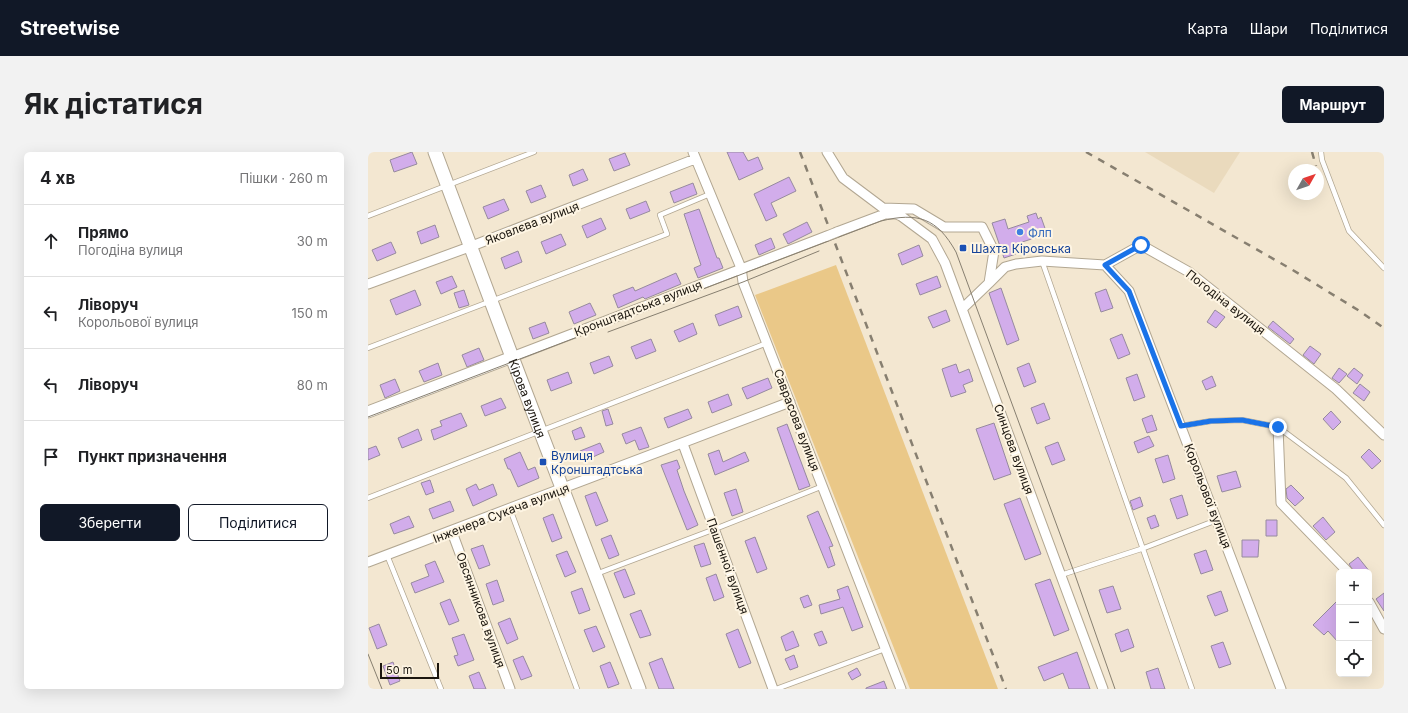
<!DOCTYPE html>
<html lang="uk">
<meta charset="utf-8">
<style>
body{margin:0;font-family:Inter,sans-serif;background:#f2f2f2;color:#202124}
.controls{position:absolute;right:12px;bottom:12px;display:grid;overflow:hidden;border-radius:6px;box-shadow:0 4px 16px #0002}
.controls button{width:36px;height:36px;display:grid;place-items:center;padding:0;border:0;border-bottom:1px solid #e0e0e0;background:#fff;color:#202124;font:20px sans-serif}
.compass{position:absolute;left:920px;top:12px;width:36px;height:36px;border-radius:50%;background:#fff;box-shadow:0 4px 16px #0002;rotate:50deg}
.scale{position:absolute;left:12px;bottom:10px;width:59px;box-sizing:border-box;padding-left:4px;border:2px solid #1b160f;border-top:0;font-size:11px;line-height:14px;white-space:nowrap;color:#1b160f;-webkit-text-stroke:3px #fef5e3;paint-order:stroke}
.stop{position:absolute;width:12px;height:12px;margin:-9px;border:3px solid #1a73e8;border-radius:50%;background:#fff}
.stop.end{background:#1a73e8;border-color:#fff;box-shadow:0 1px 4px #0008}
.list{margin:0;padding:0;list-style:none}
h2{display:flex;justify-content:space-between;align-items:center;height:52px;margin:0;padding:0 16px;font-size:17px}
h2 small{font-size:13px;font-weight:400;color:#757577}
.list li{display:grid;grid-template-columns:26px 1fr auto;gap:12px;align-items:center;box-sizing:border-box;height:72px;padding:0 16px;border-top:1px solid #e0e0e0}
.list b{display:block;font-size:15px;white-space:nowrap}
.list p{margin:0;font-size:13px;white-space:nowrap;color:#757577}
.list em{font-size:13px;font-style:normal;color:#757577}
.actions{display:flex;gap:8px;padding:12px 16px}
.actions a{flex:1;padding:9px 0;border:1px solid #111827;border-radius:6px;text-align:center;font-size:14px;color:#111827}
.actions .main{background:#111827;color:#fff}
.icon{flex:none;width:22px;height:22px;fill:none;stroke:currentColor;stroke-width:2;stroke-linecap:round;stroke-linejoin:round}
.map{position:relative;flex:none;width:1016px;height:537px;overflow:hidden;border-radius:6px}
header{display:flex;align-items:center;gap:24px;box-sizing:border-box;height:56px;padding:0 20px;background:#111827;color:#fff}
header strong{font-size:19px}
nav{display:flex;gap:22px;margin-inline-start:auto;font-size:14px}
.intro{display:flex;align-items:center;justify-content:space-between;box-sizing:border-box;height:96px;padding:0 24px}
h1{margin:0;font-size:28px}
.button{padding:10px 18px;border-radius:6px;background:#111827;color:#fff;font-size:14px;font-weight:700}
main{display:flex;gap:24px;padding:0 24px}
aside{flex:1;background:#fff;border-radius:6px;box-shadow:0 4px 16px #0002}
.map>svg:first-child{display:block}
</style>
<header>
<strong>Streetwise</strong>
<nav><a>Карта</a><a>Шари</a><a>Поділитися</a></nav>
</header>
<div class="intro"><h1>Як дістатися</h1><a class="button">Маршрут</a></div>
<main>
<aside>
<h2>4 хв<small>Пішки · 260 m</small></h2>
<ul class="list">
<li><svg class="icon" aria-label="ahead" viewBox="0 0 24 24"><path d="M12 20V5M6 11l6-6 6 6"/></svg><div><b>Прямо</b><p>Погодіна вулиця</p></div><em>30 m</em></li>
<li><svg class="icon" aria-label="left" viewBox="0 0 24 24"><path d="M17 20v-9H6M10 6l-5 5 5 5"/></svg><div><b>Ліворуч</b><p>Корольової вулиця</p></div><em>150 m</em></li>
<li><svg class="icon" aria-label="left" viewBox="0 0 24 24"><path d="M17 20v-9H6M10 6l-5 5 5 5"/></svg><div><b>Ліворуч</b></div><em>80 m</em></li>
<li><svg class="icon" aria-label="arrive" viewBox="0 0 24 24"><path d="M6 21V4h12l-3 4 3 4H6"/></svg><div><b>Пункт призначення</b></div></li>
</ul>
<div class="actions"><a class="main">Зберегти</a><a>Поділитися</a></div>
</aside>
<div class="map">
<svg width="1016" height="537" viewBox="0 0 1016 537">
<rect width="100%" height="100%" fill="#f3e7d1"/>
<!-- built -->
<path fill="#eadabd" d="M777,0H872L846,41Z"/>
<!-- green -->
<path fill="#eac888" d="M468,113L630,537H542L387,143Z"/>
<!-- building -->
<path fill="#d2adeb" stroke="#968a9e" d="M44,0L49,12L26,20L22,8Z
M359,0H375L380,9L390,5L395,17L371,28Z
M257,1L262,13L246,19L241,7Z
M215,17L220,28L205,34L201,23Z
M421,25L428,39L403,51L409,64L398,69L386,42Z
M325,31L329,42L306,51L302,40Z
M173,33L178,45L163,51L158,39Z
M136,47L141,58L120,67L115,55Z
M278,49L282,59L262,67L258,57Z
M331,57L349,106H351L355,116L330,126L326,116L333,113L316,62Z
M668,61L670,67L673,65L679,82L645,93L648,102L636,106L624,71L637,67L640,77L661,70L659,64Z
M233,66L238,77L219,86L214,74Z
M439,70L444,80L420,92L415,82Z
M67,73L71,85L53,92L49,80Z
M193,82L198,93L178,102L173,90Z
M403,86L407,96L391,103L387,93Z
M23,90L28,101L9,109L4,98Z
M551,93L555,104L534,113L530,102Z
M150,99L154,110L137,117L133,106Z
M308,121L313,132L277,147L275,145L250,156L245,143L265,135L267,139Z
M84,124L89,135L73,142L68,130Z
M569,124L573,135L552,143L548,132Z
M633,136L651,188L639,193L621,141Z
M738,137L745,156L733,160L727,141Z
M47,138L53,153L28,163L22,148Z
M96,138L101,153L91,156L86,141Z
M222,151L228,163L206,172L201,160Z
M370,154L374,165L351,174L347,163Z
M578,158L582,169L565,176L560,165Z
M847,158L857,165L848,176L839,170Z
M905,169L926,187L922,192L900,175Z
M177,170L181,181L165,187L161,176Z
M325,171L329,182L311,190L306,179Z
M754,182L762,202L750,207L742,187Z
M283,187L288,199L268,207L263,195Z
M942,194L953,202L946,212L935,203Z
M111,196L116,208L99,215L94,203Z
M241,204L245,214L226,222L222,211Z
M70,211L74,223L56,230L51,219Z
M661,211L668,230L656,235L649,216Z
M588,212L591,221L601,217L605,229L595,233L598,240L583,245L574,217Z
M971,216L979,222L971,231L964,226Z
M986,216L995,223L989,232L979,224Z
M200,220L204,231L183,239L179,228Z
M769,222L777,245L766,249L758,226Z
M844,224L848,234L838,238L834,229Z
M400,226L404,236L379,247L374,236Z
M27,227L32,239L17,246L12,233Z
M992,232L1002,240L996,249L985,241Z
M360,242L364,253L344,261L340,250Z
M133,246L138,256L117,264L113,254Z
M676,251L682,267L669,272L663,256Z
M240,257L245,272L238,274L234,259Z
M320,257L324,266L300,276L296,266Z
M963,259L973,270L965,278L955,267Z
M93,261L99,274L66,288L63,278L74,274L72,269Z
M784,263L789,278L779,281L774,267Z
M626,271L643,322L626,328L608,277Z
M419,272L442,334L431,338L409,276Z
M213,275L217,285L207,288L204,279Z
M273,275L281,295L271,298L267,288L258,292L254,282Z
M50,277L54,288L34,296L30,286Z
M781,284L786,294L770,301L766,290Z
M690,290L697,308L684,313L677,295Z
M232,291L236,300L216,309L212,299Z
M8,294L12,303L0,308V297Z
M1001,297L1013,309L1004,317L993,305Z
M351,298L355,310L377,300L381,309L347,323L340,302Z
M152,300L160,318L167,315L171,326L150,335L142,317H140L136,307Z
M800,303L807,327L795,331L787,307Z
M309,308L312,316L309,318L316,339L330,373L319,378L293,313Z
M868,319L873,335L854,340L849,324Z
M62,328L66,340L58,343L53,331Z
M108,332L111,338L125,332L129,343L105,354L98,337Z
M923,333L936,346L927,354L919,346L918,337Z
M368,337L375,360L364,364L356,341Z
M228,340L240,369L228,374L217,344Z
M814,343L820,363L809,367L802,347Z
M772,345L775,354L765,358L762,349Z
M652,346L673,402L657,408L636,352Z
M82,349L86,359L65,367L61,357Z
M450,359L465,394L461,395L467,413L460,416L439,364Z
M185,362L194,386L184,390L175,366Z
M787,363L791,374L783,377L779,366Z
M41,364L46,375L26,382L22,372Z
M955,365L967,380L958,388L945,374Z
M898,368H909V384H898Z
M243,383L251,403L241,407L233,387Z
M387,385L399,417L389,421L377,389Z
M874,388H891L890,405H874Z
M336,391L343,412L333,415L326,394Z
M115,393L122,413L111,417L103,397Z
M838,398L845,418L833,422L826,402Z
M199,399L208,420L197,425L188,403Z
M990,405L1002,420H986L981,412Z
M67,409L76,430L47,441L43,431L61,424L57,413Z
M257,417L267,442L256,446L246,421Z
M348,422L356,445L346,449L338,426Z
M682,427L701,478L686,484L667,432Z
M129,428L136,449L125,453L118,432Z
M480,434L495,475L484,479L475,455L453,462L451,453L472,447L469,438Z
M745,434L753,457L739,461L731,438Z
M214,436L222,458L211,462L203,440Z
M853,439L860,459L847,464L839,444Z
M1016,441V459L1008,447Z
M440,443L444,453L436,456L432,446Z
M82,447L91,469L81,473L72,451Z
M971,447V491L960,479L956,483L945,473Z
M273,458L283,483L272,486L262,462Z
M142,466L150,487L139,492L130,471Z
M11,472L19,493L9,497L1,476Z
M228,474L237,495L225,500L216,478Z
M370,477L383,511L371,516L358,482Z
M760,477L766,495L753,500L747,482Z
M425,479L431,494L418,499L413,485Z
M454,479L459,491L451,494L446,482Z
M96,482L106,508L90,514L86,504L90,503L84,486Z
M855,490L863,512L851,516L843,494Z
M709,500L722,537H701L695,521L676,529L670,515Z
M426,503L430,515L422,518L417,507Z
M155,504L164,524L153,528L145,508Z
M294,506L306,537H291L281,511Z
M25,510L32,529L22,533L15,514Z
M242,510L251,532L240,536L232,514Z
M489,516L493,523L484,528L480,521Z
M790,516L797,537H783L778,520Z
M111,520L118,537H106L101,524Z
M516,529L519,537H498V536Z"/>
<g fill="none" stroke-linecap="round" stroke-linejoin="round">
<!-- service casing -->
<g stroke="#b2a792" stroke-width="6">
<path id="service" d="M953,0L954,8L981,79L1016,116
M0,64L166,0
M674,109L824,537
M0,196L299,82L292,63L342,42
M813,274L843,269L874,268L910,275L978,326L1016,373
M0,346L399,191
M142,357L209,537
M19,403L73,537
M228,422L347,377L455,334
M693,423L776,396L849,368
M408,537L517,497"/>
</g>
<!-- minor casing -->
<g stroke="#b2a792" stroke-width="11">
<path id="minor" d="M325,0L373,116L375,130L533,537
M459,0L475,26L515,56L546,57L576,75H614L626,99L621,131L594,157
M469,80L517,62H528L533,64L564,87L577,111L594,157L735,537
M737,113L761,139L913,537
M621,131L637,115L648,112L674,109L737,113L773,93L821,120L968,237L1016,283
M0,132L104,94L327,7
M144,205L459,84
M910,275L913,351L980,420
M315,292L405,537
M84,380L142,537
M0,410L422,250
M1001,450L1016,477"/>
</g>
<!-- tertiary casing -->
<g stroke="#b2a792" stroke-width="13">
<path id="tertiary" d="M0,260L144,205"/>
</g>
<!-- secondary casing -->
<g stroke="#b2a792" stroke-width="15">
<g id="secondary">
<path id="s1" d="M67,0L144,205L271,537"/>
</g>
</g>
<!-- service -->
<use href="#service" stroke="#fff" stroke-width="4.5"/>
<!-- minor -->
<use href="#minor" stroke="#fff" stroke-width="9"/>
<!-- tertiary -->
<use href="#tertiary" stroke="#fff" stroke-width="11"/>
<!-- secondary -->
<use href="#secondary" stroke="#fff" stroke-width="13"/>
<!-- tram -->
<path stroke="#877f70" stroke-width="1" d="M240,180L375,130L451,99
M0,265L513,69C550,60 569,66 588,100L706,420L747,537
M0,502L14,537"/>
<!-- rail -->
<path stroke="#877f70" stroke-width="2.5" stroke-dasharray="7 7" stroke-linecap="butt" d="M432,0L638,537
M718,0L923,117L990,158L1016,176
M944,0L948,14"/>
<!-- minor-bridge casing -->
<g stroke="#b2a792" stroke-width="11" stroke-linecap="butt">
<path id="minor-bridge" d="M459,84L469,80"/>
</g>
<!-- minor-bridge -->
<use href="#minor-bridge" stroke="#fff" stroke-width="9"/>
</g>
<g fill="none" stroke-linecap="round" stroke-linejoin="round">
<!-- route -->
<path stroke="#1a73e8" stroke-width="5" d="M773,93L737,113L761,139L813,274L843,269L874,268L910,275"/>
</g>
<!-- markers -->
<circle fill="#3f7fe0" stroke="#fef5e3" stroke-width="1.5" cx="652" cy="80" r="4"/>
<g fill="#1a4fb4" stroke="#fef5e3" stroke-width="1.5">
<rect x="591" y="92" width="8" height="8" rx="2"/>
<rect x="171" y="306" width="8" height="8" rx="2"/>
</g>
<g text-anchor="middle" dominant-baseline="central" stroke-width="4" stroke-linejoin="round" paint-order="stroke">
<!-- street labels -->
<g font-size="12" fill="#1b160f" stroke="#fef5e3">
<text transform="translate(164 71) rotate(-21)">Яковлєва вулиця</text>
<text transform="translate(858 150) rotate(38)">Погодіна вулиця</text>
<text transform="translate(270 156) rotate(-21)">Кронштадтська вулиця</text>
<text stroke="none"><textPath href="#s1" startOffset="263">Кірова вулиця</textPath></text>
<text transform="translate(429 268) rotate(69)">Саврасова вулиця</text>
<text transform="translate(646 297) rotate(70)">Синцова вулиця</text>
<text transform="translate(840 344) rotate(69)">Корольової вулиця</text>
<text transform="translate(133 361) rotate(-21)">Інженера Сукача вулиця</text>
<text transform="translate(360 414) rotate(70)">Пашенної вулиця</text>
<text transform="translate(113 458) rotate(70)">Овсянникова вулиця</text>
</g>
<!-- shop labels -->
<g font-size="12" fill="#366cbe" stroke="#fef5e3" text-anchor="start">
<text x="660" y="80">Флп</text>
</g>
<!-- transit labels -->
<g font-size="12" fill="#164399" stroke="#fef5e3" text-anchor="start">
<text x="603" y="96">Шахта Кіровська</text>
<text x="183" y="303">Вулиця<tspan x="183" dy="14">Кронштадтська</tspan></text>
</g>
</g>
</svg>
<div class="controls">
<button>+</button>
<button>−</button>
<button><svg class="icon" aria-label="locate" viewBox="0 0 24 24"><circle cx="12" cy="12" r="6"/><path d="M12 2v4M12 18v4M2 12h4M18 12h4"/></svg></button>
</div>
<svg class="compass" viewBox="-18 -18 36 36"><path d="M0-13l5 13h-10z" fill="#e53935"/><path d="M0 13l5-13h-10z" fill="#757577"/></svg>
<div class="scale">50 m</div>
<div class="stop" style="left:773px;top:93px"></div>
<div class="stop end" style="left:910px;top:275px"></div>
</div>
</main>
